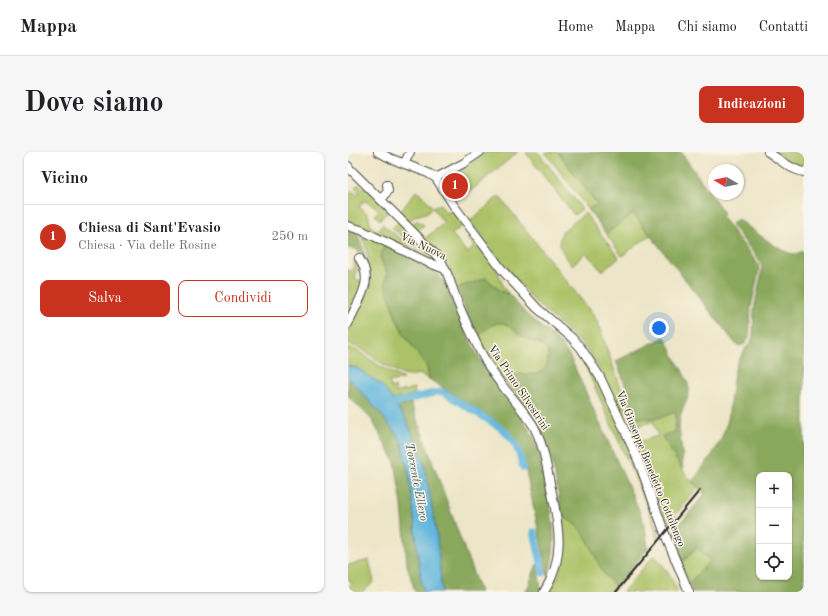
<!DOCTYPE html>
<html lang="it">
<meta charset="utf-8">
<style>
body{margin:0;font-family:"Old Standard TT",serif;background:#f6f6f6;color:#202124}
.controls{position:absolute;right:12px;bottom:12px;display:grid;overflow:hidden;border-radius:8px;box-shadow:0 1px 3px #0004}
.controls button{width:36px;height:36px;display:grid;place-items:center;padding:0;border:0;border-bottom:1px solid #e0e0e0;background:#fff;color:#202124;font:20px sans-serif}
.compass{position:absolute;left:360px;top:12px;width:36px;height:36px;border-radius:50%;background:#fff;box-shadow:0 1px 3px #0004;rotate:279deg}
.you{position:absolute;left:311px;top:176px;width:14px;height:14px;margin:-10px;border:3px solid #fff;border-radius:50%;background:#1a73e8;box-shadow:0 0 0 6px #1a73e833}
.badge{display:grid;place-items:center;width:26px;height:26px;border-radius:50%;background:#c8321e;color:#fff;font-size:13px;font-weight:700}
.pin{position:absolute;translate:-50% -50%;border:2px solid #fff;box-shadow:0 1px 4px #0006}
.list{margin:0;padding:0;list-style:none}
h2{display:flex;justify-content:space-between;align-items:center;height:52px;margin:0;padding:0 16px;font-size:17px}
h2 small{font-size:13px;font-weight:400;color:#757577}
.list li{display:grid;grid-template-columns:26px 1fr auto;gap:12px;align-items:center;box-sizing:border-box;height:64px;padding:0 16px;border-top:1px solid #e0e0e0}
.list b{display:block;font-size:15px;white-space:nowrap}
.list p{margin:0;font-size:13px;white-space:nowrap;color:#757577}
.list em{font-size:13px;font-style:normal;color:#757577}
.actions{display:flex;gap:8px;padding:12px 16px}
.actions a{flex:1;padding:9px 0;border:1px solid #c8321e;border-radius:8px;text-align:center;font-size:14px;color:#c8321e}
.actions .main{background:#c8321e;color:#fff}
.icon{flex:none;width:22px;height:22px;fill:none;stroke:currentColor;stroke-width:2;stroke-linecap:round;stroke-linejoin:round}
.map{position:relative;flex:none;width:456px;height:440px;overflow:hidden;border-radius:8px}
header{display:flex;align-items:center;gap:24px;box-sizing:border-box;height:56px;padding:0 20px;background:#fff;border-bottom:1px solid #e0e0e0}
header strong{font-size:19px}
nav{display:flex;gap:22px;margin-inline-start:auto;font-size:14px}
.intro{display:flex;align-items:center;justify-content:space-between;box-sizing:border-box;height:96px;padding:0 24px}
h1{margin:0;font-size:28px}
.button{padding:10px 18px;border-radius:8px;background:#c8321e;color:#fff;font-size:14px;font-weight:700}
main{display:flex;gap:24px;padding:0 24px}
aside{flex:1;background:#fff;border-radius:8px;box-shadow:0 1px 3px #0004}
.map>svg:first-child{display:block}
</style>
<header>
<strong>Mappa</strong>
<nav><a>Home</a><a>Mappa</a><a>Chi siamo</a><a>Contatti</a></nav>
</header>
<div class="intro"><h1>Dove siamo</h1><a class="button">Indicazioni</a></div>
<main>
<aside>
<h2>Vicino<small></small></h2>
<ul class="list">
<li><span class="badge">1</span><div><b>Chiesa di Sant'Evasio</b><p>Chiesa · Via delle Rosine</p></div><em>250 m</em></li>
</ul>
<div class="actions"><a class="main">Salva</a><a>Condividi</a></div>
</aside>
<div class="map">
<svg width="456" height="440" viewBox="0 0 456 440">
<rect width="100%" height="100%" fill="#fcf5e5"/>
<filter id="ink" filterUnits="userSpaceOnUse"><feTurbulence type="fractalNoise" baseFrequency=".025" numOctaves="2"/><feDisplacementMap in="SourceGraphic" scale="8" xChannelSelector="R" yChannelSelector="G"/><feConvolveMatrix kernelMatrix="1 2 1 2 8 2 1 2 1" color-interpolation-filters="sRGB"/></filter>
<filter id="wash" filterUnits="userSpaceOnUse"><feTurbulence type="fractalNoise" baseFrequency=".012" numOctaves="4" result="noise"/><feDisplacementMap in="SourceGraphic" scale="16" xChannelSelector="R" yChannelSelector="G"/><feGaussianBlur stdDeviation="0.9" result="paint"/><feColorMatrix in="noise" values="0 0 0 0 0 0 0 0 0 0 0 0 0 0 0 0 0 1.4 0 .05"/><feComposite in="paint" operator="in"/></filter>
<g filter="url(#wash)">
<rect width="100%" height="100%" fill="#ece5c7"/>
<!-- green -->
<path fill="#acc267" stroke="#6c7649" d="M138,0H170L120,41L109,22Z
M179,0H190L234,57L226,63L178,1Z
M197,0H210L250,52L241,58Z
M425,0H456V16L444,13Z
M11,32L15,36L17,34L40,59L32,68L27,63L31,58C27,54 21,50 15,49L11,55L20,62L23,74L36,86L0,71V50L3,46L0,43L4,39L9,43L12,40L7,36Z
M68,39L76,45L85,56L92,52L98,61L105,58L116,72L104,82L119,101L127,95L120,86L124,83L146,113L152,125L155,135L162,143L151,138L138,126L109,136L104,124L62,73L68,69L72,70L76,73L70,78L76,87L96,71L85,56L78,61L67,64L59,71L51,62Z
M151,44L243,160L249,169L275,242L278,257L277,263L274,266L255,223L238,196L186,149L154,111L122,69Z
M237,61L271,106L254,119L238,101L224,113C216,102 205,91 216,78Z
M285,61L302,83L274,104L258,82Z
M51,69L87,107V109L80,108L78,103L75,100L44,76Z
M35,72L40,77L75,104L43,89L30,78Z
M12,80L37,92L32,105L39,121L37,132L48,166L57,184L79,215L81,227L71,222L61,224L55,223L32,210L15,198L0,191V179L3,169L22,131L20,106L18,95Z
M7,107L9,108L10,110L7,127L16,130L0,166V118L4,119Z
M150,171C152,171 156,171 159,172C165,175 169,182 175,185C186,191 203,192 200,208C200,212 198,216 195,219C189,225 182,221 175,222C168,222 161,225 154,227L129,186L141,174Z
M0,194L13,201L35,216L55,227L41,230L43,236L47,235L48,241L66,236L67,242L44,248L35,234L9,216L0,214Z
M232,202L247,223L286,308L312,382L308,387L307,378L300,355Z
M328,260L327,280L314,284L338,323L350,335L319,373L293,305L290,290L310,284L305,269L285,276L286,270L289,266H310Z
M214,364C224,369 234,377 239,387C249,403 252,424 269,434L264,440H201C203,436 206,431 209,426C218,407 216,385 214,364Z
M349,395L362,409L341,431L333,412Z
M306,403C316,413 324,426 330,440H275Z
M21,408L26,430L14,440H0V435L4,431L0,427V413Z"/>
<!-- forest -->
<path fill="#89a85c" stroke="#5a6a44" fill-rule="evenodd" d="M210,0H333L376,61L373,64L410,112L411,118L403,155L401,185L397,192L391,194L387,191L285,61L258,82L241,58L249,52Z
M390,67C400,74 434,102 446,102C449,102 452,100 455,99L456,104V440H345L341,431L362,409L348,395L333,412L322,384L357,342L344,330L364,303L373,288L380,268L386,220L389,211L398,196L403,190L405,185L406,157L413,123L414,116L411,108L383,72ZM411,323H441V425H411Z
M0,77L8,79L15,96L19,116L10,99L8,97L0,96Z
M37,92C51,99 78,110 88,120C99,131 103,149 110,163C114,174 120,185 126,196C135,213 145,229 157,245C167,258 177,270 185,284C192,297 193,312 196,325C203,361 212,388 200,424L175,305C168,289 162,282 149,270L81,227L79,215L57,184L48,166L37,132L39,121L32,105Z
M138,126L151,138L162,143L178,162L208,187L221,203L291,358L297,374L300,396L269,434C252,424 249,403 239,387C234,377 224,369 214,364C209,339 206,304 194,281C184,261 169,244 154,227C161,225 168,222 175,222C181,221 187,224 193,220C197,217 200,213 200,207C203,191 185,191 175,185C166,180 160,169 149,171C141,173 135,180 129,186L117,157L109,136Z
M317,185C321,193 324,200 328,208C333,217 339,226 341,236C342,247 334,255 332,266C330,277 333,288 334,300C335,306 334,312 335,318L314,284L327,280L328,260L310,266H289L280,265C287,252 273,222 268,209Z
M0,226L6,232L33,262L53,288L61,321L73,429L76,440H67L59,413L54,353L47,310L24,268L0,244Z
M63,251L132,440H94L89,385L76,310L58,268L49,255Z
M189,412L193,436L191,440H178Z"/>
<!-- water -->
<path fill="#61b6dd" stroke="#467084" d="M0,214L9,216L35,234L58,268L76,310L89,385L94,440H76L73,429L61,321L53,288L33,262L6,232L0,226Z"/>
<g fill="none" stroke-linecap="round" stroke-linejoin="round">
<!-- canal -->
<path stroke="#61b6dd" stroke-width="7" d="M91,240H95L153,276L161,284L168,294L172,304L175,316
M47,251L86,241
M186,380L195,421"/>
</g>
</g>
<g filter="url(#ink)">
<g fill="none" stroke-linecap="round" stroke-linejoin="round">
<!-- minor casing -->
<g stroke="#484742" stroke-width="10">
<path id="minor" d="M30,0L44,7L80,21L88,26L106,54L155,119L189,156L224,186L233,196L252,225L273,270L290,308L320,390L341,440
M420,0C431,7 443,18 456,20
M56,12L62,0
M0,14L2,17L92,107C100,120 104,135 109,149C116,166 124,183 132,199C138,210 145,222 153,232C164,246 176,259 185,273C195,291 198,311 202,331C210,371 219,403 196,440
M88,26L116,11L132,0
M33,48L40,39L39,33
M0,74L13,78L79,110L97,117
M0,172C9,149 28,130 11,106"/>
</g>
<!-- minor -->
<use href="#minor" stroke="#fff" stroke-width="8"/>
<!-- rail -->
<path stroke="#2b2b2b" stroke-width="2" d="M268,440L352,338"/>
</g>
</g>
<g text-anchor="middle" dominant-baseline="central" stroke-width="3" stroke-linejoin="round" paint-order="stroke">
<!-- street labels -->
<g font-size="11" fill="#2b2b2b" stroke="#fcf5e5">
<text transform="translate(75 95) rotate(25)">Via Nuova</text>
<text transform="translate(170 236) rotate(56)">Via Primo Silvestrini</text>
<text transform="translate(302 317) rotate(68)">Via Giuseppe Benedetto Cottolengo</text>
</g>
<!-- water labels -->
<g font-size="12" font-style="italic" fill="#3e5c69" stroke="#fcf5e5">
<text transform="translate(68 330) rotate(79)">Torrente Ellero</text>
</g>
</g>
</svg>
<div class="controls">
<button>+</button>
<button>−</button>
<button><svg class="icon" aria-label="locate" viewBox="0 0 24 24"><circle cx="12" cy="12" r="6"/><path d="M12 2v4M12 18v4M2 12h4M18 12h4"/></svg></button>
</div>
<svg class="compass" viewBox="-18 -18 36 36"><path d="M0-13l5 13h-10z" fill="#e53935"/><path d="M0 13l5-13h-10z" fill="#757577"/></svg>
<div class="you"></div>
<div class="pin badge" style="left:107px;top:34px">1</div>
</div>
</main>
